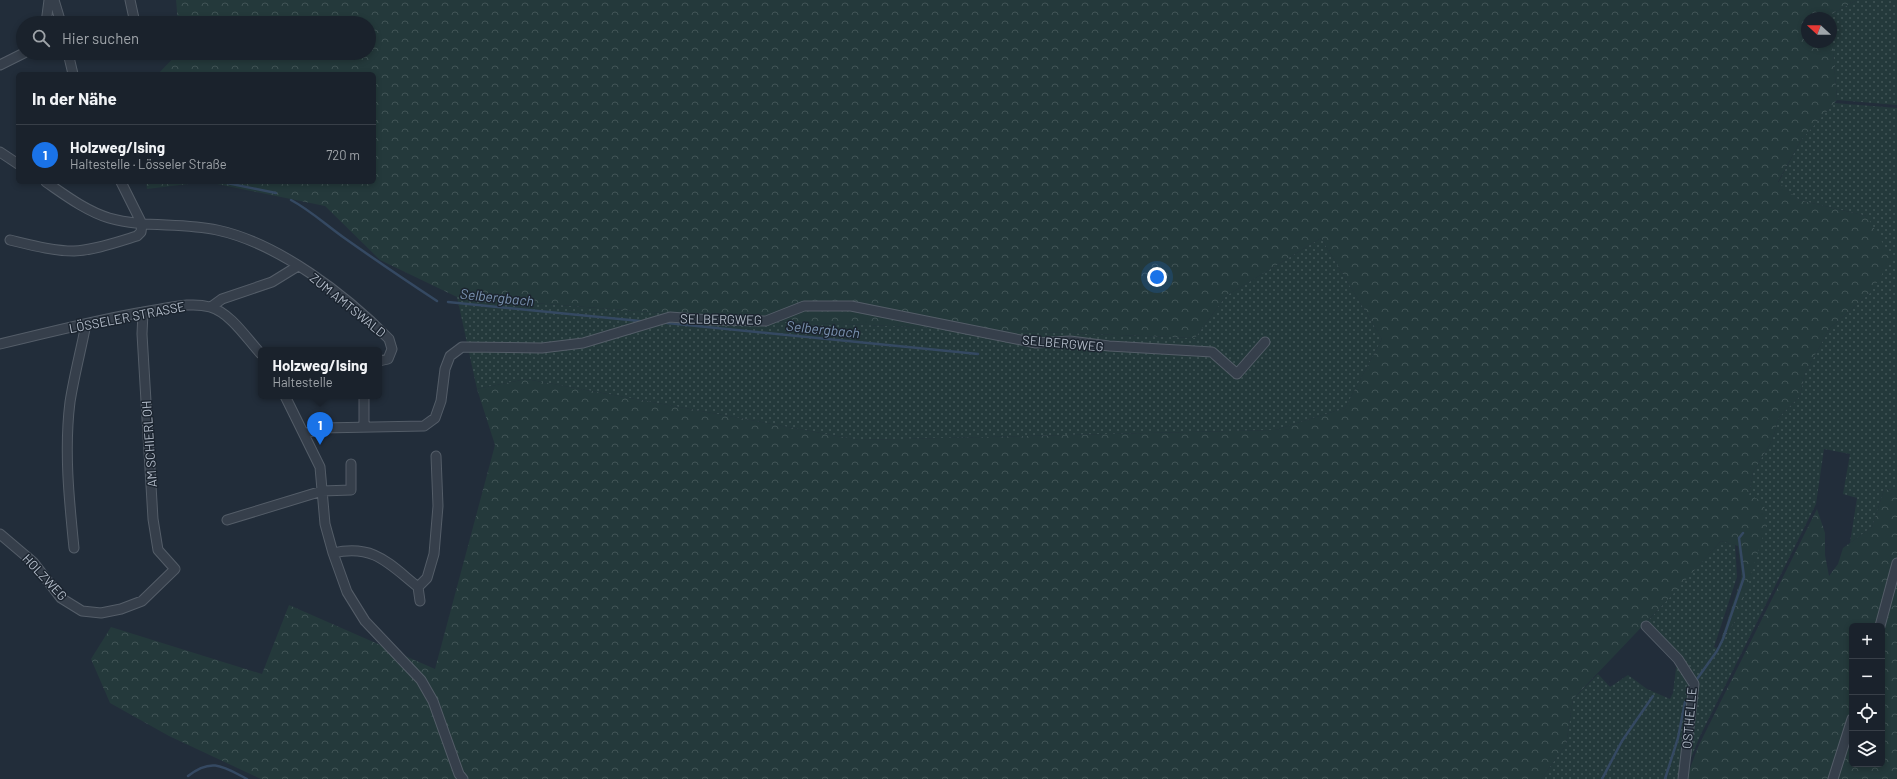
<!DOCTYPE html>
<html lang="de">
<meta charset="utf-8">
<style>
body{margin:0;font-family:Barlow,sans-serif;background:#232a34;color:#f1f3f6}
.controls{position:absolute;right:12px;bottom:12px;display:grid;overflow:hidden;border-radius:6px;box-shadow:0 2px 6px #0003}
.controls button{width:36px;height:36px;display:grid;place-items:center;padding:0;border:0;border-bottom:1px solid #383f48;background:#1a222c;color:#f1f3f6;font:20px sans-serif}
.compass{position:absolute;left:1801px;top:12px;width:36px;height:36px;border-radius:50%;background:#1a222c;box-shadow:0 2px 6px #0003;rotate:291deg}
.you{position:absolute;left:1157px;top:277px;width:14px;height:14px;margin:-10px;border:3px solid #fff;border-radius:50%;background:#1a73e8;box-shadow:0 0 0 6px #1a73e833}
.badge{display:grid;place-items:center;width:26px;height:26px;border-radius:50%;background:#1a73e8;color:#fff;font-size:13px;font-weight:700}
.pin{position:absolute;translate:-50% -33px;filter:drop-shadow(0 1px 2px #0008)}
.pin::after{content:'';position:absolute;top:21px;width:14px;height:12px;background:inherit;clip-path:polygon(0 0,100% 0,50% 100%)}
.popup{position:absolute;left:258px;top:347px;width:124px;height:52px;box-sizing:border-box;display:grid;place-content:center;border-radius:6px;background:#1a222c;filter:drop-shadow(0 1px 3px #0005);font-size:13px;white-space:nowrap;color:#9fa4a9}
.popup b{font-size:15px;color:#f1f3f6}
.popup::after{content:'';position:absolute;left:50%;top:100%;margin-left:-8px;border:8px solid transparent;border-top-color:#1a222c}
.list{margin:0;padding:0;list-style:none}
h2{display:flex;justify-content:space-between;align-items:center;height:52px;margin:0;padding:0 16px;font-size:17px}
h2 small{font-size:13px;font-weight:400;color:#9fa4a9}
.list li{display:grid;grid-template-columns:26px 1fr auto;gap:12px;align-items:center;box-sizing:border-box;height:60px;padding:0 16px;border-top:1px solid #383f48}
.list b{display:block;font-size:15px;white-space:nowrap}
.list p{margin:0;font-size:13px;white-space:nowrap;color:#9fa4a9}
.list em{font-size:13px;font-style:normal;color:#9fa4a9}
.icon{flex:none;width:22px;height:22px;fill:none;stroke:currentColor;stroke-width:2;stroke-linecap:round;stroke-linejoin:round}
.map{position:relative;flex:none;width:1897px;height:779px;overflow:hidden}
.search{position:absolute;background:#1a222c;box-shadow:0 2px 6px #0003;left:16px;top:16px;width:360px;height:44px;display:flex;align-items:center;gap:10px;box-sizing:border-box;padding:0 14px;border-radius:22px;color:#9fa4a9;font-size:15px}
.panel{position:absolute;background:#1a222c;box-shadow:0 2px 6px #0003;left:16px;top:72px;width:360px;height:112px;border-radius:6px}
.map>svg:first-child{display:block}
</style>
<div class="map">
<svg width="1897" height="779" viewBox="0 0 1897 779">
<defs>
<pattern id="grass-dots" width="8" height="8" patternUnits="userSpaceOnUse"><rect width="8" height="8" fill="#24393b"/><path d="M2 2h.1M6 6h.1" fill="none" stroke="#415456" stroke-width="1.8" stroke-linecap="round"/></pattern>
<pattern id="forest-crowns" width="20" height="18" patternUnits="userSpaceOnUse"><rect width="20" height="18" fill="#24393b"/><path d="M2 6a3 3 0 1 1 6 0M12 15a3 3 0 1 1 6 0" fill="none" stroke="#415456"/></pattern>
</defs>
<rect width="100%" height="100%" fill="#222d3a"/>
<!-- grass -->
<path fill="url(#grass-dots)" d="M1857,0H1897V105L1837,100L1830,15Z
M1834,103L1897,108V489L1884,490L1872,527L1850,543L1857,498L1843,494L1850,454L1824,449L1816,504L1700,736L1686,770L1696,684L1646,623L1721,541L1735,545L1737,577L1714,647L1718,649L1738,616L1749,495L1753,472L1772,441L1779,417L1800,396L1805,373L1830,328L1870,293L1867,216L1799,200L1778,183L1801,140Z
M1321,238L1382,339L1345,408L1275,430L859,440L526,379L477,389L457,297L766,321L1195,338L1226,296Z
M1677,660L1692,684L1682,779H1541L1566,745L1573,699L1598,674L1610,687L1628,675L1647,689L1670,699L1673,693Z"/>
<!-- forest -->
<path fill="url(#forest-crowns)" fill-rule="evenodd" d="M176,0H1857L1830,15L1831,18H1807V42H1831V24L1837,100L1801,140L1778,182L1799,200L1867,216L1892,259L1870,293L1830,328L1805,373L1800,396L1779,417L1772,441L1753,472L1749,495L1764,502L1766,527L1738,616L1718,649L1742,576L1738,546L1721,541L1674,593L1573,699L1566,745L1541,779H261L169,736L110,703L91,659L111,627L262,674L289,605L435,669L495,445L477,389L526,379L859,440L1275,430L1345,408L1382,339L1321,238L1226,296L1195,338L766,321L457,297L380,260L325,206L207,182H374V74H158L178,53H369V23H178Z
M146,182H205L147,189Z
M1897,489V779H1686L1698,747L1817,509L1825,533V555L1829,576L1838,564L1843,548L1872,527L1884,490ZM1852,626H1882V764H1852Z"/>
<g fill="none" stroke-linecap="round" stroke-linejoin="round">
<!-- stream -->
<path stroke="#354962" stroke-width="2.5" d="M222,182L276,193
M291,200C310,210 326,225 343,237C374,259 405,280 437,301
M448,302L640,321
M667,323L978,354
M1697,679L1717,651L1723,639L1744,577L1739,538L1743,533
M188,776C212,757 224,767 247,779
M1602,779L1622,741L1653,696
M1665,779L1678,738L1685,702"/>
<!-- minor casing -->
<g stroke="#545d68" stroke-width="11">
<path id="minor" d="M54,0L61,23
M130,0L135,23
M46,23L49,0
M68,53L73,74
M0,65L24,53
M0,152L18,164
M46,182C65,195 86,211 109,218C144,228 182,222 217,230C278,243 346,295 389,339L392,349L388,359L379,361
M10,240C31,245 53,251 74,251C95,250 117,242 137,236L141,232L142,224L121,182
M211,307L222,299L272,282L298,266
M0,344C52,332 103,318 155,310C173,307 192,302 210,307C231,313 247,339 261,354
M285,396L320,467L325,524L333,553L347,592L365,621L421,680L433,701L459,774L463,779
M364,427V396
M304,434L322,428L424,426L435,418L441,401L445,369L450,356L462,347L542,348L583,343L670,317L710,320L766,321L804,306H851L1036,343L1070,341L1109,346L1212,352L1237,374L1265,342
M227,520L322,491L351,490V464
M0,534L33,562L61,598L82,611L101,613L121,609L142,601L175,569L158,550L153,519L142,334L143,312
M74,548C69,499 64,450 70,402C74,376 81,350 86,324
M333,553C374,544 388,563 418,587L420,601
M418,587L427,578L434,554L438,506L436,456
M1646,626L1678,659L1694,684L1683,779
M1880,626L1897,563
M1833,779L1852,719"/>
</g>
<!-- minor -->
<use href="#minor" stroke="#363f4b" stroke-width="9"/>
</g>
<g text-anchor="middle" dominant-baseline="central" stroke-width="3" stroke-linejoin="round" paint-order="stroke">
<!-- street labels -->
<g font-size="13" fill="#b1bac7" stroke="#1b242f">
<text transform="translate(348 305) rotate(39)">ZUM AMTSWALD</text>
<text transform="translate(127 317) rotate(-11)">LÖSSELER STRASSE</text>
<text transform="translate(721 319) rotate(1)">SELBERGWEG</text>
<text transform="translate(1063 343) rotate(5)">SELBERGWEG</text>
<text transform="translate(149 444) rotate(-94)">AM SCHIERLOH</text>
<text transform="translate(45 577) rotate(47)">HOLZWEG</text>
<text transform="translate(1689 718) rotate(-85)">OSTHELLE</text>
</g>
<!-- water labels -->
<g font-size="14" font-style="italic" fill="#7991af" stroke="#1b242f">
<text transform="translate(497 297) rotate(6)">Selbergbach</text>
<text transform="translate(823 329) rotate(6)">Selbergbach</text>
</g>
</g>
</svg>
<div class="controls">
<button>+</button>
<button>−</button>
<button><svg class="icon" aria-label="locate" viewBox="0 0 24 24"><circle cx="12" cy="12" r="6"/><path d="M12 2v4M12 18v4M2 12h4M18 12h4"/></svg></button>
<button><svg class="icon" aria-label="layers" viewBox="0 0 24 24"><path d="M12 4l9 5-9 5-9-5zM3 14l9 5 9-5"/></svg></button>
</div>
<svg class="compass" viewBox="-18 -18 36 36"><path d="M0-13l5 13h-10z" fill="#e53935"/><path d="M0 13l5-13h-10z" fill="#9fa4a9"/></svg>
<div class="you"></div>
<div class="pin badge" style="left:320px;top:445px">1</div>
<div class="popup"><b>Holzweg/Ising</b>Haltestelle</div>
<div class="search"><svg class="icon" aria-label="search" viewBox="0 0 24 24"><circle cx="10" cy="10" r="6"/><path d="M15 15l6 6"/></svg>Hier suchen</div>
<section class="panel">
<h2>In der Nähe<small></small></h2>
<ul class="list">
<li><span class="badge">1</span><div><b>Holzweg/Ising</b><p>Haltestelle · Lösseler Straße</p></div><em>720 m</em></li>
</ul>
</section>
</div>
